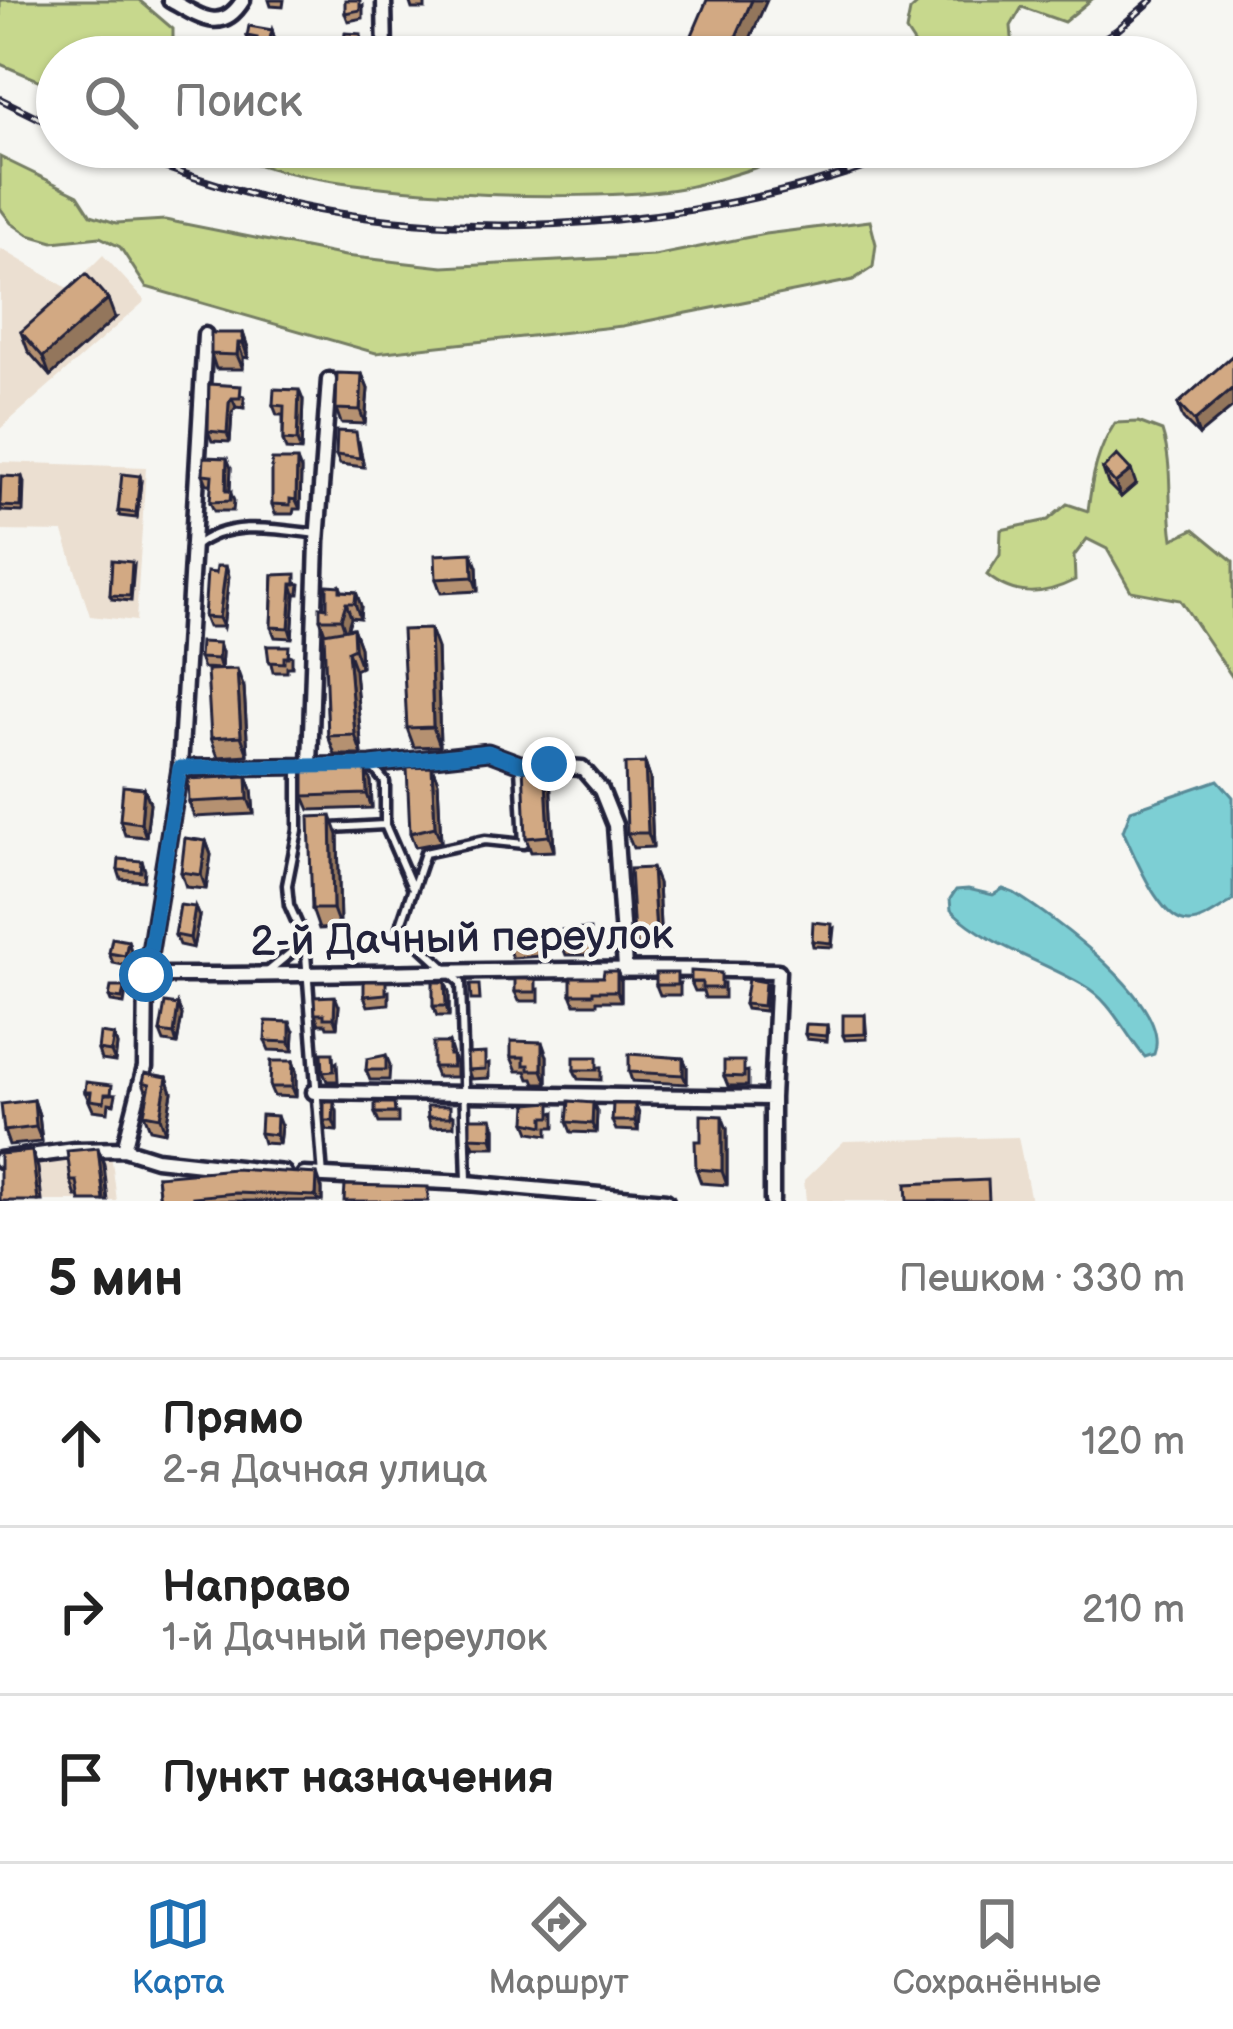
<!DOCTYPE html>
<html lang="ru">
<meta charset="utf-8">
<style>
body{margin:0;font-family:"Balsamiq Sans",sans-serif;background:#f6f6f6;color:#222}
.stop{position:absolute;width:36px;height:36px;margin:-27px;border:9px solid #1f6fb2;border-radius:50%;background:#fff}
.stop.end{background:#1f6fb2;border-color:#fff;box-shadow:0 3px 12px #0008}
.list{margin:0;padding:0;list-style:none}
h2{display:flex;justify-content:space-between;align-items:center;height:156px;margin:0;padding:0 48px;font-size:51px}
h2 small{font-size:39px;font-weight:400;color:#767676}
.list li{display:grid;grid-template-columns:78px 1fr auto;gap:36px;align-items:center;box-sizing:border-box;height:168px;padding:0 48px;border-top:3px solid #e0e0e0}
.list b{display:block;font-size:45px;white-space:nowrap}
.list p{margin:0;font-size:39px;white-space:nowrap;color:#767676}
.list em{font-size:39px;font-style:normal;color:#767676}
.icon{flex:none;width:66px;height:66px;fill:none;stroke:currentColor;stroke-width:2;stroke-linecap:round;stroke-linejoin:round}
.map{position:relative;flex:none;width:1233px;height:1201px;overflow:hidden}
.search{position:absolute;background:#fff;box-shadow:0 3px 9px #0004;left:36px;right:36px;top:36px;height:132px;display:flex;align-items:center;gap:30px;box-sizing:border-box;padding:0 42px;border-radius:66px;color:#767676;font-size:45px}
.sheet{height:660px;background:#fff}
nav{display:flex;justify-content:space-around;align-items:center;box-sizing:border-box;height:168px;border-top:3px solid #e0e0e0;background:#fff;font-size:33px;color:#767676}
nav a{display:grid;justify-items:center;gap:6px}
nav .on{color:#1f6fb2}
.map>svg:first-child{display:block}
</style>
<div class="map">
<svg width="1233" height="1201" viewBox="0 0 1233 1201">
<rect width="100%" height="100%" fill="#f6f6f2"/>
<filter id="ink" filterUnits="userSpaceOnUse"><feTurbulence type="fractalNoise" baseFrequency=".00833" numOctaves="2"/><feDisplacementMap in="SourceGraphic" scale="24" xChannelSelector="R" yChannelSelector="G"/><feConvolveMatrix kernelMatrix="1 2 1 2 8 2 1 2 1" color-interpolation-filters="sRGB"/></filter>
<g filter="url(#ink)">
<!-- built -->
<path fill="#ebdfd1" d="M0,248L69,289L103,255L145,301L0,429Z
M0,462L146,467L136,621L90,616L63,532L0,531Z
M1018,1137L1031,1201H806L804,1180L844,1141Z
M111,1153L117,1201H0V1168Z"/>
<!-- green -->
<path fill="#c7d88d" stroke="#747d64" stroke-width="3" d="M0,0H139L173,29V52L186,57H57V88L0,64Z
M922,0H1091L1064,22L1022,7L1011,26L1013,49L1008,57H923L906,31L910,11Z
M218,147H409L437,151L457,147H823C776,159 729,179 682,188C591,204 291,197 218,147Z
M0,157L78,195L91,215L116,223L165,220L345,256L443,267L654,256L765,234L870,221L876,244L873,267L853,280L622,326L376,353L146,287L120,247L100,237L53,242L29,235L11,223L0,208Z
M1138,422L1162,431C1174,468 1167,502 1173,539L1194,529L1233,561V678L1180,600L1131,591L1107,549L1087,539L1074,556L1075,580C1043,596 1015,598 987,575L1000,555L1001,530L1048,520L1067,504L1088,511C1092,477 1097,451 1115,423Z"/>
<!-- water -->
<path fill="#7dcfd4" stroke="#598a97" stroke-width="3" d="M1218,780L1233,797V901C1221,907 1203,922 1190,922C1160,924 1134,853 1123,831L1131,810Z
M968,889L993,895L1003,889L1014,893C1051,916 1174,1004 1154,1054L1145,1057C1124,1033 1112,1001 1083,985C1038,959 989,946 951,910L950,899L956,890Z"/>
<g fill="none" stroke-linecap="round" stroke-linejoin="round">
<!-- lane casing -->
<g stroke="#22223b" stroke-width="15">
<path id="lane" d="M194,547C228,519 277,529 318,534
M298,767V830L287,885L289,905L305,941L323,1177
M373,767L385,782V825L411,885
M332,828L384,825
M266,973L305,941
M461,983L400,927L425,853L485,840L524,844L520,767
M461,983L467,1180"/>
</g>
<!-- street casing -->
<g stroke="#22223b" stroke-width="21">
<path id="street" d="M170,0C199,16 222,35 243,0
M384,0L385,57
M310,766L317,542L329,380
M180,768L371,765L488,752L520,764L582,768L601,790L615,825L625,967
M146,975C357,976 567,966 778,971L772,1098V1201
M314,1092L772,1098
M124,1149L145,1067L146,975L180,768L205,335
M0,1160L75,1150L124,1149L156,1159L284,1173
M304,1175L467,1183L666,1201"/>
</g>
<!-- lane -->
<use href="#lane" stroke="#f6f6f2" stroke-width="6"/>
<!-- street -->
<use href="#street" stroke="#f6f6f2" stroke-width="12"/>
<!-- rail casing -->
<g stroke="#22223b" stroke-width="8">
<path id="rail" d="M1074,57L1116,31L1152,0
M0,99L57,127
M107,147C170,169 233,192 298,206C490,246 737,223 917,147"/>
</g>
<!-- rail -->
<use href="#rail" stroke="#f6f6f2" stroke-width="3" stroke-dasharray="9" stroke-linecap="butt"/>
</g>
<!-- wall -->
<path fill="#b59171" stroke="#22223b" stroke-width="3" d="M269,0H284L283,7L271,6Z
M409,0H425V9H412Z
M363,5V18L348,21L345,13Z
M272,30L275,40L272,57H258L255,47L250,46L247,36Z
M115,318L50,376L28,351L21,332Z
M243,333L248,348V358L243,357V369H216L211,354Z
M1233,355L1199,435L1183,419L1178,404Z
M362,374L368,389L365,424L341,423L336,409Z
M209,384L244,396V408L236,407L232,413L230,442L212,441L208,431Z
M303,400L301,451L286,450L283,440V415H277L273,405Z
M359,442L364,467L340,464L336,455Z
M231,468L230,491L234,501L233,511H214L210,502L212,484H207L203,474Z
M1103,469L1136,484L1121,497L1108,484Z
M301,470L300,509H294L293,514H275L272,504Z
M140,476L141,480L137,518L120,516L118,511Z
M22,477L24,482L23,512L2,511L0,507Z
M134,566L131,601L112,599L110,595Z
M477,567L478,591L441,593L436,579Z
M273,575L300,584L299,594H295L292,638L275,637L271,627Z
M229,576L223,627H208L204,617Z
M340,586L342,591L356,592L361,606L360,618L351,617L347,629L353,628L360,647L361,667L355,670L362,755H335L328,736L325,633L320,619Z
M267,646L292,656V667H287V672H273Z
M437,648L440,746L414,747L407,728Z
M222,653L221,669L203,668L199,658Z
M244,688L248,755L218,757L211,738Z
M545,763L550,777L554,851L531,852L526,838Z
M645,763L650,778L653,847L633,848L627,833Z
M432,767L438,782L441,842L415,847L410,833Z
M247,776L252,790L254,814L194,817L189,802Z
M371,782L372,808L310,810L304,796Z
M144,788L150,803L146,837L125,835L120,820Z
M338,835L340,928L319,929L312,909Z
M206,841L211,855L206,889L186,887L181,872Z
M142,861L145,870L144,881L121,879L118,870Z
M658,883L661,949L639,950L634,936Z
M199,917L193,948L179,945L175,935Z
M834,928L832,947L813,946L812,941Z
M537,931L540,941L541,956L512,958L508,948Z
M594,939V955H566L562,945Z
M128,941L131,951L128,966L113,963L109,953Z
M617,971L621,981V1001H597V1004H575L571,994Z
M445,982L449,992V1016H437L433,1006Z
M691,982L724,983V998H705L703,991H695Z
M765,982L767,987L764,1011L746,1009L744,1004Z
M680,983V995H660L656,985Z
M124,987L126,992L124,1004L111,1002L109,997Z
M539,989V1001H519L515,992Z
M389,991V1004L368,1006L364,996Z
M178,1005L182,1015L177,1044L164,1042L160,1032Z
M339,1006L337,1027H327L326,1024H319L315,1014Z
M865,1015L867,1039L845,1040L843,1035Z
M827,1025L828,1030L827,1041L807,1039L805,1034Z
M294,1032L293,1051L269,1050L265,1041Z
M114,1035L117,1045L115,1062L101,1060L98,1050Z
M449,1043L456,1065V1077H437L433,1067Z
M386,1055L390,1065L389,1080H370L366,1070Z
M547,1056V1084H535L533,1079H529L526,1071H517L511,1057Z
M683,1058L687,1067V1084L632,1081L629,1072Z
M293,1061L296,1071V1097L274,1096L270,1087Z
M337,1062L338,1081H327L323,1072Z
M489,1063V1078L471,1079L468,1070Z
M601,1067V1080L578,1079L574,1070Z
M748,1071V1086H728L724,1076Z
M167,1077L172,1092L165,1132L150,1129L144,1114L148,1096L143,1082Z
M85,1092L116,1094L114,1104L109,1103L108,1112L93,1110Z
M34,1100L39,1115L42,1142L9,1145L4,1131Z
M593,1103L597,1112L596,1133L571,1132L567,1122Z
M635,1104L639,1114L638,1131L616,1130L612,1121Z
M337,1112V1131L327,1130L324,1121Z
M555,1112V1127H548V1135L530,1132L526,1122Z
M375,1113H398V1123H379Z
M454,1115V1126L431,1127L428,1117Z
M281,1126L279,1144L263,1143L260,1133Z
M495,1128V1147H474L470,1137Z
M727,1129V1185L701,1183L696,1169L701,1141Z
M104,1164L79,1197H76L71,1181Z
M157,1176L322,1189V1201H160Z"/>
<!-- shaded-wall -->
<path fill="#93765c" stroke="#22223b" stroke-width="3" d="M752,0H767L742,57H727Z
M272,30L275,40L272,57H269L267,51Z
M108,299L115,318L50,376L43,357Z
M243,333L248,348V358L243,343Z
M238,343L243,357V369L237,355Z
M362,374L368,389L365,424L360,410Z
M1233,388V407L1199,435L1194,421Z
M299,390L303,400L301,451L297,441Z
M232,398L236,407L232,413L230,442L227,433L229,403Z
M227,458L231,468L229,501L226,491Z
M297,460L301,470L300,509L296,500Z
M1131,470L1136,484L1121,497L1115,483Z
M140,476L141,480L137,518L136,513Z
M472,553L477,567L478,591L473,577Z
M226,566L229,576L223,627L219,618Z
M292,584L295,594L292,638L289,628Z
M356,592L361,606L360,618L355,603Z
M346,603L351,617L346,634L341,619Z
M353,628L360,647L361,667L354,648Z
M430,629L437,648L440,746L433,727Z
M219,643L222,653L221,669L218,659Z
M348,651L355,670L362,755L355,735Z
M237,669L244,688L248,755L241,736Z
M545,763L550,777L554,851L549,836Z
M645,763L650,778L653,847L648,833Z
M366,767L371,782L372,808L367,794Z
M432,767L438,782L441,842L435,827Z
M247,776L252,790L254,814L248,799Z
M144,788L150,803L146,837L141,823Z
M331,816L338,835L340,928L333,909Z
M206,841L211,855L206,889L201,875Z
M652,868L658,883L661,949L656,935Z
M195,907L199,917L193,948L190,938Z
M128,941L131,951L128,966L125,956Z
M617,971L621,981V1001L617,991Z
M445,982L449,992V1016L446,1006Z
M335,996L339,1006L337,1027L334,1018Z
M178,1005L182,1015L177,1044L174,1034Z
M290,1022L294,1032L293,1051L290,1042Z
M114,1035L117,1045L115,1062L111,1052Z
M542,1042L547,1056V1084L542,1070Z
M683,1058L687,1067V1084L683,1075Z
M293,1061L296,1071V1097L292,1087Z
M167,1077L172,1092L165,1132L160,1117Z
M34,1100L39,1115L42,1142L36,1127Z
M334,1102L337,1112V1131L333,1121Z
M593,1103L597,1112L596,1133L592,1124Z
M635,1104L639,1114L638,1131L635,1121Z
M277,1116L281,1126L279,1144L276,1135Z
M722,1116L727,1129V1185L722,1171Z
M492,1118L495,1128V1147L492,1138Z
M98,1148L104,1164L108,1201H104Z
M32,1151L38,1168L42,1201H38Z
M317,1174L322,1189V1201H318L316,1196Z"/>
<!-- building -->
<path fill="#d2a983" stroke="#22223b" stroke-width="3" d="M345,0H360V10L345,13Z
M707,0H752L727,57H669L672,51L683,56Z
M249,26L272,30L267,51L255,48L257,38L247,36Z
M345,33L361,34V43L365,44L364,57H342Z
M86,274L108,299L43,357L21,332Z
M211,333H243V343H238L237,355L211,354Z
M1233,355V388L1194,421L1178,404Z
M337,373L362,374L360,410L336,409Z
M209,384L241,386L240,398H232L229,403L227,433L208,431Z
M274,389L299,390L297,441L283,440L284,406L273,405Z
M337,431L356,432L360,458L336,455Z
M1117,455L1131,470L1115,483L1103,469Z
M204,457L227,458L226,491H231L230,501L210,502L212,475L203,474Z
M272,460H297L296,500L290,499V505L272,504Z
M122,474L140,476L136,513L118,511Z
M1,476L22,477L21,507L0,506Z
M472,553L473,577L436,579L435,555Z
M112,560L132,562L130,596L110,595Z
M217,566H226L219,618L204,617L207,572L216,573Z
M296,574V584H292L289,628L271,627L273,575Z
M327,585L340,586V591L356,592L355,603H346L341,619H320V607L327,608Z
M353,628L354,648L348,651L355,735L328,736L324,633Z
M430,629L433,727L407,728L402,630Z
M200,642L219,643L218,659L199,658Z
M267,646H289L288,657H284V663L269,662Z
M237,669L241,736L211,738L207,670Z
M545,763L549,836L526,838L523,764Z
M645,763L648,833H627L625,764Z
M366,767L367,794L304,796V769Z
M432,767L435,827L410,833L407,768Z
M247,776L248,799L189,802L188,779Z
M123,786L144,788L141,823L120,820Z
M331,816L333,909H312L309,817Z
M185,838L206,841L201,875L181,872Z
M119,859L142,861L141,872L118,870Z
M652,868L656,935L634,936L630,869Z
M180,905L195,907L190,938L175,935Z
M813,922L832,924L831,943L812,941Z
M590,929L591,945H562V930Z
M537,931L538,946L508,948L507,933Z
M112,938L128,941L125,956L109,953Z
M604,971H617V991H593V994H571V977H603Z
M691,971L721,973V988H702V982H691Z
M656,973H677V985H656Z
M515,979H536V992H515Z
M748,979L765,982L763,1006L744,1004Z
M364,981H386V994L364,996Z
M433,982H445L446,1006H433Z
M470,985H479L480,1000H471Z
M111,987H124L122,999L109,997Z
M335,996L334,1018H324V1014H315L314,997Z
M165,1003L178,1005L174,1034L160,1032Z
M843,1015H865V1034L843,1035Z
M266,1021L290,1022V1042L265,1041Z
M806,1024L827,1025L826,1036L805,1034Z
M100,1033L114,1035L111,1052L98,1050Z
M511,1041L542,1042V1070H529V1065H524V1057H511Z
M433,1043H449V1055H452L453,1067H433Z
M322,1053H333L334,1071L323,1072Z
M485,1053V1069L468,1070L467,1054Z
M629,1054L683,1058V1075L629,1072Z
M386,1055V1070H366L367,1059Z
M574,1057H597V1070H574Z
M271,1061H293L292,1087H270Z
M724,1061H744V1077L724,1076Z
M145,1073L167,1077L160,1117L144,1114L150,1084L143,1082Z
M86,1082L112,1085L111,1094H105L104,1102L90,1100L91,1092H85Z
M34,1100L36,1127L4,1131L1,1104Z
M569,1101L593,1103L592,1124L567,1122Z
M324,1102H334L333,1121H324Z
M551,1102V1117H544V1126L526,1122L527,1104Z
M375,1103H394L395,1113H375Z
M613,1104H635V1121H612Z
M427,1106H450V1117H428Z
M261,1115L277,1116L276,1135L260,1133Z
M701,1115L722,1116V1171L696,1169L695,1141H701Z
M470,1118H492V1138L470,1137Z
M98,1148L104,1201H80L77,1181H71L67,1151Z
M32,1151L38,1201H0V1154Z
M234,1169L317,1174L316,1196L236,1193L193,1197L194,1201H160L157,1176Z
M988,1180L989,1201H907L906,1184Z
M345,1185L428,1187V1201H344Z"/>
</g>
<g fill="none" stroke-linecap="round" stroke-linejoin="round" filter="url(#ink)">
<!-- route -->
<path stroke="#1f6fb2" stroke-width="15" d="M146,975L180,768L371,765L488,752L520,764H549"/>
</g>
<g text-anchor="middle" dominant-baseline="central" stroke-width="9" stroke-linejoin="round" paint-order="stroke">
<!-- street labels -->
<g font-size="42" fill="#22223b" stroke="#f6f6f2">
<text transform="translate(462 939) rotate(-1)">2-й Дачный переулок</text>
</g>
</g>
</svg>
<div class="stop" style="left:146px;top:975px"></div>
<div class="stop end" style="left:549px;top:764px"></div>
<div class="search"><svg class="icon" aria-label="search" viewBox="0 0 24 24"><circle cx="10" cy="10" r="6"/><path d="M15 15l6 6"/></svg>Поиск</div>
</div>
<section class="sheet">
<h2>5 мин<small>Пешком · 330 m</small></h2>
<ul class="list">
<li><svg class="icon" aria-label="ahead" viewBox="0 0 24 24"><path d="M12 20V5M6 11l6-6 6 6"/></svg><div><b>Прямо</b><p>2-я Дачная улица</p></div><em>120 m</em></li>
<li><svg class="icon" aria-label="right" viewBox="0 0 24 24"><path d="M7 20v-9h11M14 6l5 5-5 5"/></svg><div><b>Направо</b><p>1-й Дачный переулок</p></div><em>210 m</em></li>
<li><svg class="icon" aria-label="arrive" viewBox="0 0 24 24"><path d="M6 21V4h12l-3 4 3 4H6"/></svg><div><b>Пункт назначения</b></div></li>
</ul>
</section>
<nav>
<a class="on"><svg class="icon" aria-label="map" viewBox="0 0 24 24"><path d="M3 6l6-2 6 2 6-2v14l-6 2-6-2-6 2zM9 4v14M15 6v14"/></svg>Карта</a>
<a><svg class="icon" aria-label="directions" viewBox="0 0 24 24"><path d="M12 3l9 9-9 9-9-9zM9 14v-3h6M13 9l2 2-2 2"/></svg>Маршрут</a>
<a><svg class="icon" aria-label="saved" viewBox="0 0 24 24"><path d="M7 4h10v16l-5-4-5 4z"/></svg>Сохранённые</a>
</nav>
